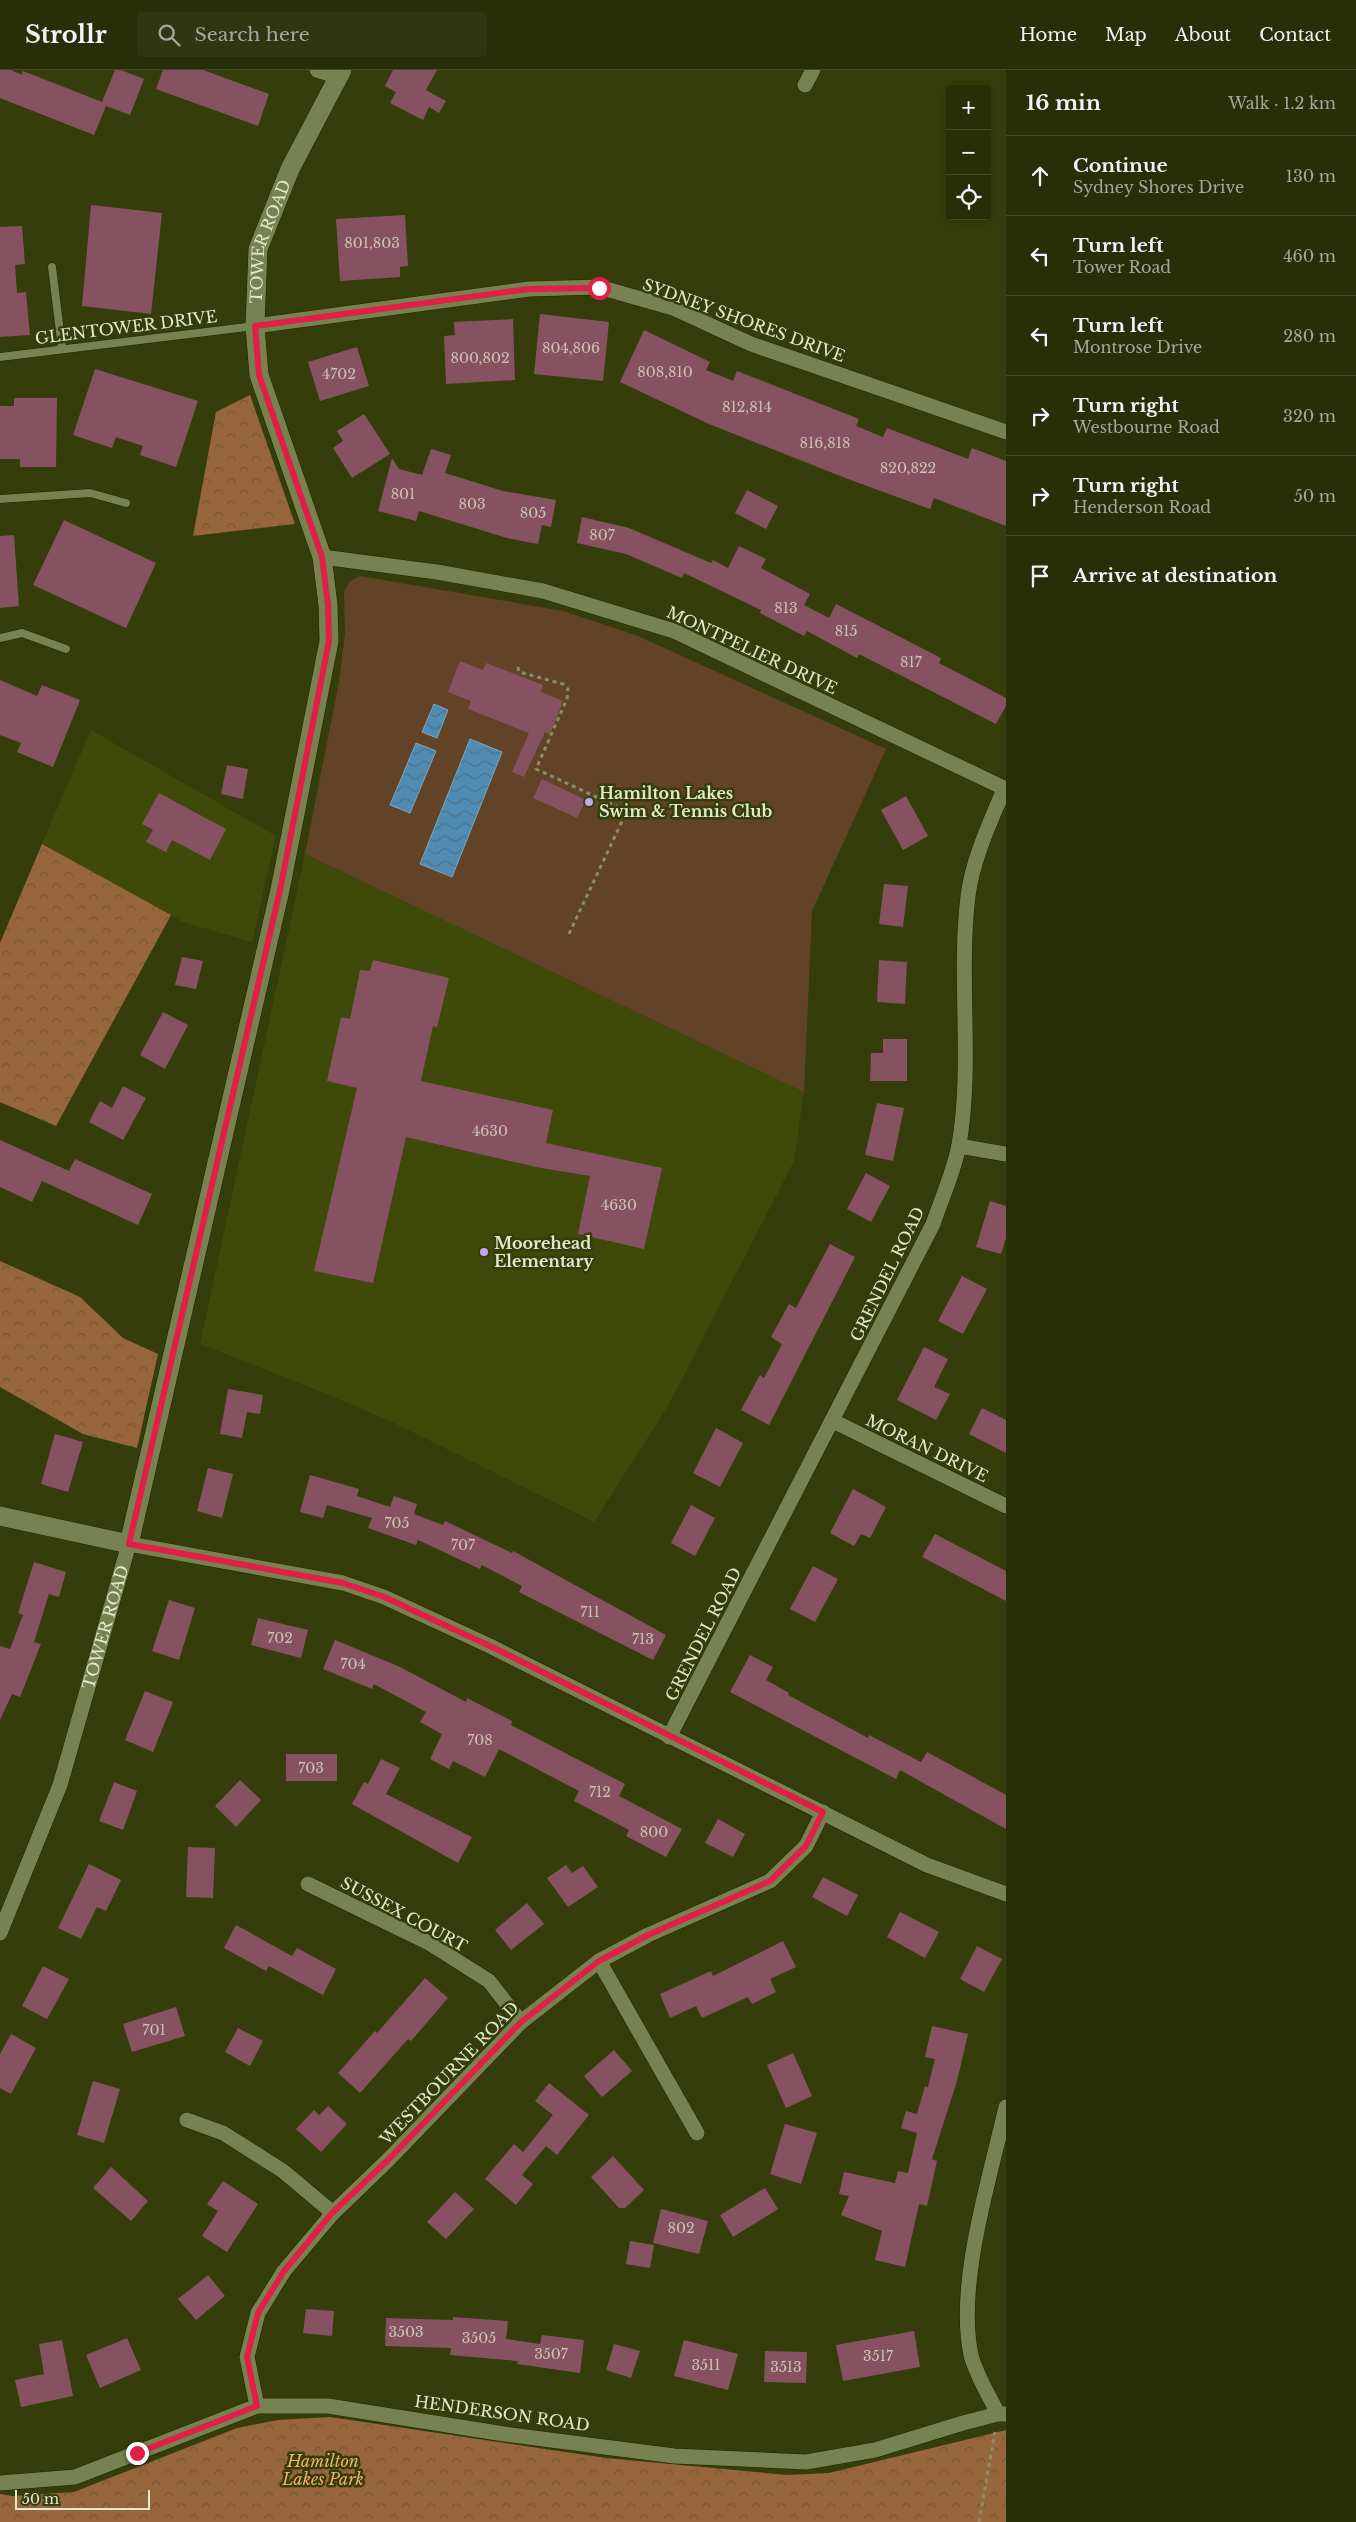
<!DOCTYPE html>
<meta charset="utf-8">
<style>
body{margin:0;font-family:"Libre Baskerville",serif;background:#303612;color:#f1f3f6}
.controls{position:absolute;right:15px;top:15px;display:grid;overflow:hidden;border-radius:5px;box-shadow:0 2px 12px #0003}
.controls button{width:45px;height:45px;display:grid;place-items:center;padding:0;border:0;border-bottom:1px solid #444a29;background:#282e08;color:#f1f3f6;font:25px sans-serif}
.scale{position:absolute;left:15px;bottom:12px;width:135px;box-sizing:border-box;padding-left:5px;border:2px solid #e1e9cd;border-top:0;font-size:14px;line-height:18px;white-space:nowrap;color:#e1e9cd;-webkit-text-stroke:4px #353e0a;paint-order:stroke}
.stop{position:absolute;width:15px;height:15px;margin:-11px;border:4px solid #e11d48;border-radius:50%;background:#fff}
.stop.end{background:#e11d48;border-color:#fff;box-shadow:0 1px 5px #0008}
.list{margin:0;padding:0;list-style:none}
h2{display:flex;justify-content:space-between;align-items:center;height:65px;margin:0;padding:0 20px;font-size:21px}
h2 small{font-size:16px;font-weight:400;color:#a5a89c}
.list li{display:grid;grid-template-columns:32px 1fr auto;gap:15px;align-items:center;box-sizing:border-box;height:80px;padding:0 20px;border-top:1px solid #444a29}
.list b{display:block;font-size:19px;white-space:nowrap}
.list p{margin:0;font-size:16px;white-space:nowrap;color:#a5a89c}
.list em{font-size:16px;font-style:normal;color:#a5a89c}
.icon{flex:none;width:28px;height:28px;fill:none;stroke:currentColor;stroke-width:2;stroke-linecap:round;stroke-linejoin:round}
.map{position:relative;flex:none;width:1006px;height:2452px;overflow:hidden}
header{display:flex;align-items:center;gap:30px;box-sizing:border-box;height:70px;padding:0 25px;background:#282e08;border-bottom:1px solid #444a29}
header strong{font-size:24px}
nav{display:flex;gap:28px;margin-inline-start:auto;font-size:18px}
.search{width:350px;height:45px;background:#303612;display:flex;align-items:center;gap:12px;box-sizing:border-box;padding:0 18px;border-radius:5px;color:#a5a89c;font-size:19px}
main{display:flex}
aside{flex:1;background:#282e08}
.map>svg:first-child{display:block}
</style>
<header>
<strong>Strollr</strong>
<div class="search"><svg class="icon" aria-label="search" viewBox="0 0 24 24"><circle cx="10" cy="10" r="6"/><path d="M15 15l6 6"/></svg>Search here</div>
<nav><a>Home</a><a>Map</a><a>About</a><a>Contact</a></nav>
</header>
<main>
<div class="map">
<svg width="1006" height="2452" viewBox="0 0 1006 2452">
<defs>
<pattern id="forest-crowns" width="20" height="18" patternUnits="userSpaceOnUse" patternTransform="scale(1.25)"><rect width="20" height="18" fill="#98663c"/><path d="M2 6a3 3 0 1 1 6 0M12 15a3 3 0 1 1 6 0" fill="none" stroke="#72583d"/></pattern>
<pattern id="water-waves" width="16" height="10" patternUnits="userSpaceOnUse" patternTransform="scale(1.25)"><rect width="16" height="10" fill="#508bb3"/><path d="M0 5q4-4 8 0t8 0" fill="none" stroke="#4c738a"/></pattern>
</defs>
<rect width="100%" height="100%" fill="#353e0a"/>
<!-- built -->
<path fill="#3e490a" d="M91,660L276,766L252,872L183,852L42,774Z
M305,784L804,1022L794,1091L669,1334L594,1452L390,1351L312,1318L200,1274Z"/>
<!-- green -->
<path fill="#634328" d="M360,506L563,541L638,566L886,679L812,841L804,1022L305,784L339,612L345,563L344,523L349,512Z"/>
<!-- forest -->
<path fill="url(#forest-crowns)" d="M250,325L295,454L193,466L216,342Z
M42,774L171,845L56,1056L0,1032V873Z
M0,1191L80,1227L123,1268L158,1284L137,1378L83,1364L0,1317Z
M330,2347L606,2388L787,2405L829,2403L1006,2360V2452H0V2424L12,2426L74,2422L237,2358L278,2350Z"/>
<!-- water -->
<path fill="url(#water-waves)" stroke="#7ca7bb" d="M434,634L448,640L437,668L422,662Z
M470,669L502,682L452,807L420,794Z
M416,673L436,681L410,743L390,735Z"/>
<!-- building -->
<path fill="#865262" d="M0,0H11L22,5L23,1L102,32L115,0H121L144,9L130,45L106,36L94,65L0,28Z
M163,0H203L269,24L258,56L156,19Z
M393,0H437L426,20L446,31L439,43L429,37L423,50L390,33L396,22L385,16Z
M91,135L162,143L151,244L82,236Z
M405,145L408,196L400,197V207L340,211L336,149Z
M22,156L25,194L15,195L17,223L26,222L30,265L0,267V157Z
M540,244L609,252L603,311L534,304Z
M513,249L515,310L446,314L444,266L455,265L454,252Z
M644,260L710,292L706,300L733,311L737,301L859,349L856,356L883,367L887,358L968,389L972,378L1006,391V456L934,428L930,439L848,409L709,354L620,312Z
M357,277L369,316L320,331L308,292Z
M95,299L198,331L176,397L140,385L143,376L116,367L112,378L73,365Z
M14,328H57L56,397H20V389H0V336H14Z
M364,344L390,384L352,408L333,378L343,371L337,361Z
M431,379L451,385L445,403L503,421L556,430L551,457L542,455L538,474L507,468L419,441L416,451L378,441L392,388L399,399L422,405Z
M747,420L778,436L766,459L735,443Z
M582,447L629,458L711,493L713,490L728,498L739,476L766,489L761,498L810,524L804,535L829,548L836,534L941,588L939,593L1006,628V636L996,654L859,584L857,588L807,561L804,566L760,543L761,540L684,503L682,508L626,484L577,473Z
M64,450L156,493L126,558L33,515Z
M14,465L19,536L0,538V466Z
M460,591L483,600L486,593L543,615L541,622L563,631L550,664L545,662L524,707L512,702L529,663L468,639L471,631L448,622Z
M0,610L37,626L42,615L80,630L53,697L17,682L21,673L0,665Z
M227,695L248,699L243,729L221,724Z
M542,709L586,730L577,748L533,728Z
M159,723L226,759L210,790L172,770L166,782L146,772L153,760L142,754Z
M906,726L928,766L903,780L881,740Z
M884,814L908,816L903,857L879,854Z
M182,887L203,891L196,919L175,915Z
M373,890L449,908L437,957L433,956L421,1011L553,1040L546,1073L662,1098L644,1179L578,1164L590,1106L541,1098L406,1067L373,1213L314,1201L357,1018L327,1011L341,947L350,949L360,900L370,901Z
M879,890L907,892L905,934L877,932Z
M163,942L188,955L165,999L140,985Z
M883,969H907V1011H870L871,983H883Z
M123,1016L146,1028L123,1070L89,1052L100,1031L112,1038Z
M877,1033L904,1038L893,1091L865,1085Z
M0,1070L69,1101L75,1089L152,1124L138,1155L42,1111L32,1132L0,1117Z
M866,1103L890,1116L871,1152L847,1139Z
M990,1131L1006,1136V1168L1001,1184L976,1177Z
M830,1174L855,1187L769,1355L741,1340L760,1305L764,1308L782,1274L771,1267L789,1234L796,1238Z
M962,1206L987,1219L963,1264L938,1251Z
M924,1277L948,1289L934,1317L950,1324L936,1350L897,1330Z
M228,1319L263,1325L260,1344L247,1342L242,1368L220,1364Z
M982,1338L1006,1350V1383L969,1364Z
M716,1358L743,1373L720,1417L693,1403Z
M55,1364L83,1372L68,1422L41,1414Z
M208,1398L233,1404L222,1448L197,1441Z
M310,1405L359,1419L357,1426L390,1437L394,1426L417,1434L414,1444L443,1455L445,1451L512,1483L513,1481L666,1565L653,1590L519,1522L522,1516L482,1495L480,1499L418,1470L416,1475L368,1458L372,1448L327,1435L323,1448L300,1442Z
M853,1419L886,1437L870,1468L861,1464L854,1476L830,1463Z
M691,1435L715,1448L695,1486L671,1473Z
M935,1464L1006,1501V1531L922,1487Z
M34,1492L66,1502L59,1527L49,1524L34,1572L41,1574L20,1627L12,1624L0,1650V1576L10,1579L23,1545L18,1543Z
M813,1496L838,1509L815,1552L790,1539Z
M169,1530L195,1538L179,1590L152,1581Z
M258,1548L308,1560L301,1588L251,1575Z
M335,1570L400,1597L466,1632L467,1628L512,1651L511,1655L625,1714L619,1726L682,1759L666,1787L626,1766L629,1760L574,1731L579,1721L499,1679L485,1707L453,1691L449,1699L430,1689L442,1664L420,1652L426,1642L374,1614L372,1619L323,1599Z
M750,1585L773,1597L766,1610L789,1623L788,1625L868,1668L869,1665L921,1692L927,1682L1006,1725V1759L900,1700L896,1709L730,1622Z
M145,1621L173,1632L153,1682L125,1670Z
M286,1684H337V1711H286Z
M381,1689L400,1698L386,1724L472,1767L458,1793L352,1734L364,1712L368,1714Z
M240,1710L261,1730L236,1757L215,1736Z
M114,1712L137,1721L123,1760L99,1751Z
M718,1749L745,1764L733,1787L705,1773Z
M188,1777L215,1778L213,1828L186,1827Z
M89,1794L121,1810L106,1841L97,1837L81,1869L58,1858Z
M566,1795L572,1803L583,1796L598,1817L568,1837L547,1808Z
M823,1807L858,1825L847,1846L812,1827Z
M527,1833L544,1854L511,1880L495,1860Z
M900,1842L939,1862L925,1888L887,1867Z
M236,1855L292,1886L297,1878L336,1899L323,1925L269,1896L266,1901L224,1878Z
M783,1871L796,1897L770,1909L776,1922L752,1934L748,1927L702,1948L696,1936L670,1948L660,1924L711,1901L713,1906Z
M977,1876L1002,1889L984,1922L960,1909Z
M43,1896L69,1909L47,1949L22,1936Z
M425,1908L448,1928L411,1971L408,1969L360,2023L338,2003L375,1961L377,1963Z
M176,1937L185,1966L132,1982L123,1954Z
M932,1956L968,1964L957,2011L932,2089L937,2091L927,2136L919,2134L905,2197L875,2190L882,2161L841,2145L849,2126L839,2124L844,2102L895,2113L898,2101L908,2103L917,2063L901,2058L906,2041L917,2044L925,2016L928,2017L935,1989L925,1987Z
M238,1958L263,1971L250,1996L225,1982Z
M11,1964L36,1978L11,2024L0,2018V1984Z
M614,1980L632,2001L602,2027L584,2006Z
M793,1983L812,2026L786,2038L767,1995Z
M93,2011L120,2019L104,2073L77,2065Z
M549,2013L589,2045L557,2085L546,2076L522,2105L533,2114L516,2135L485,2109L514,2074L523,2082L553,2045L535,2031Z
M328,2036L347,2054L321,2082L296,2059L314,2040L319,2045Z
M785,2054L817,2063L801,2114L770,2104Z
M613,2086L644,2120L625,2138H619L591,2107Z
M111,2097L148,2131L131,2151L93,2118Z
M223,2111L258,2134L227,2182L202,2166L218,2141L207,2134Z
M765,2118L778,2139L733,2167L720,2145Z
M455,2122L474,2139L446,2169L427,2152Z
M661,2139L708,2151L699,2184L653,2173Z
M630,2171L654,2175L650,2198L626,2194Z
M208,2205L225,2226L196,2250L178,2229Z
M306,2239L334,2241L332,2266L303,2263Z
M453,2247L508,2251L506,2269L540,2274L542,2265L584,2270L580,2303L517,2294L518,2291L450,2285L451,2278L385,2276L386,2248L453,2250Z
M914,2261L920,2297L843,2311L836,2275Z
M127,2268L141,2300L100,2318L86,2285Z
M62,2270L73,2326L21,2337L15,2310L44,2304L39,2274Z
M684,2270L738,2284L728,2320L674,2306Z
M614,2274L640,2281L631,2308L606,2300Z
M765,2281L807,2282L806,2313L764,2312Z"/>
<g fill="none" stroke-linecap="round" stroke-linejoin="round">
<!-- service casing -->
<g stroke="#1d2400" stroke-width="9">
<path id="service" d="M52,197L62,278
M0,287L255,256
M0,429L90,423L126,433
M0,568L22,563L66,579"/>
</g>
<!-- minor casing -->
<g stroke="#1d2400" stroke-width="16">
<g id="minor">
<path d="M317,0L339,7"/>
<path d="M805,15L813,0"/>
<path d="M255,256L529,219L599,217L673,238L751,274L1006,362"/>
<path d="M322,487L437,502L543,521L674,561L1006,719"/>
<path d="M959,1076L1006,1084"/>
<path d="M833,1351L1006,1436"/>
<path d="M669,1667L933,1154C942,1128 954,1101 959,1075C973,992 958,909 968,826C973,788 990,753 1004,719"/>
<path d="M308,1814L429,1873L489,1911L521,1952"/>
<path id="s1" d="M0,1863L60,1715L129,1474L343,1513L384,1527L490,1576L927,1795L1006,1824"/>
<path d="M599,1891L697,2063"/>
<path d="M187,2050L223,2063L283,2101L333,2143"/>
<path d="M257,2336L247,2287L258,2243L284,2201L333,2143L389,2089L521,1952L599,1891L648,1865L770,1811L806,1776L823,1742"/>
<path d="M998,2344C989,2325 976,2305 971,2285C956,2214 990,2108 1006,2037"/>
<path d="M0,2413L75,2407L257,2336H328L504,2364L674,2386L806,2392L875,2380L963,2353L998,2344H1006"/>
</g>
</g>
<!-- tertiary casing -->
<g stroke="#1d2400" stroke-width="20">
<g id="tertiary">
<path id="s2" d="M0,1446L129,1474L280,820L329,571L328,535L322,487L259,305L255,256L258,179L290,99L342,0"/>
</g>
</g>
<!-- path -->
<path stroke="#878f67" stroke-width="3" stroke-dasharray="4 4" stroke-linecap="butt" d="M518,597L519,602L563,614L568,619L567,629L536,699L618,737L616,740L625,745L568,866
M979,2452L995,2362"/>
<!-- service -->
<use href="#service" stroke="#76824f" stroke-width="8"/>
<!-- minor -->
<use href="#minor" stroke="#76824f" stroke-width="15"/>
<!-- tertiary -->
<use href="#tertiary" stroke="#76824f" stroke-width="19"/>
</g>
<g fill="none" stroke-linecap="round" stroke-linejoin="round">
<!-- route -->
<path stroke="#e11d48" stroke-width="6" d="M137,2383L257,2336L247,2287L258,2243L284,2201L332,2143L389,2089L521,1952L599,1891L648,1865L770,1811L806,1776L823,1742L490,1576L384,1527L343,1513L129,1474L280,820L329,571L328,535L322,487L259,305L255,256L529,219L599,218"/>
</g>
<!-- markers -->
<g fill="#c1a8f3" stroke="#353e0a" stroke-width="2">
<circle cx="589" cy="732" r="5"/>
<circle cx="484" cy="1182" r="5"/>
</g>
<g text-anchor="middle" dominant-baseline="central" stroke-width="5" stroke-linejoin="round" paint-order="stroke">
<!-- number labels -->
<g font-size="14" fill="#cac3b2">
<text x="372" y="173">801,803</text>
<text x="571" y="278">804,806</text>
<text x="480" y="288">800,802</text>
<text x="665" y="302">808,810</text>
<text x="339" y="304">4702</text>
<text x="747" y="337">812,814</text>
<text x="825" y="373">816,818</text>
<text x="908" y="398">820,822</text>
<text x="403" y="424">801</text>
<text x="472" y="434">803</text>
<text x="533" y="443">805</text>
<text x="602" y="465">807</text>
<text x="786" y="538">813</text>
<text x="846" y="561">815</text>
<text x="911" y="592">817</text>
<text x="490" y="1061">4630</text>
<text x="619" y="1135">4630</text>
<text x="397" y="1453">705</text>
<text x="463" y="1475">707</text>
<text x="590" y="1542">711</text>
<text x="280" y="1568">702</text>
<text x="643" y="1569">713</text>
<text x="353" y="1594">704</text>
<text x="480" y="1670">708</text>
<text x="311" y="1698">703</text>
<text x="600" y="1722">712</text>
<text x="654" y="1762">800</text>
<text x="154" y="1960">701</text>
<text x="681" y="2158">802</text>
<text x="406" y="2262">3503</text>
<text x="479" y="2268">3505</text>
<text x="551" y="2284">3507</text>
<text x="878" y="2286">3517</text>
<text x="706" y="2295">3511</text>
<text x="786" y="2297">3513</text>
</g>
<!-- street labels -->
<g font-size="16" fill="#e1e9cd" stroke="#353e0a">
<text stroke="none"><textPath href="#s2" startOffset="1470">TOWER ROAD</textPath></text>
<text transform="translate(744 250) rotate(20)">SYDNEY SHORES DRIVE</text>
<text transform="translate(126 257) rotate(-7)">GLENTOWER DRIVE</text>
<text transform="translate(752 580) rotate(25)">MONTPELIER DRIVE</text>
<text transform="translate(887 1204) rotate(-64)">GRENDEL ROAD</text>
<text transform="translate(927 1378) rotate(26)">MORAN DRIVE</text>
<text stroke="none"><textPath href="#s1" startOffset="324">TOWER ROAD</textPath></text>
<text transform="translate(703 1564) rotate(-63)">GRENDEL ROAD</text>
<text transform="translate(404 1844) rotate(28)">SUSSEX COURT</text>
<text transform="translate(449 2003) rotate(-46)">WESTBOURNE ROAD</text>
<text transform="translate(502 2343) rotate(8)">HENDERSON ROAD</text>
</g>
<!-- poi labels -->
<g font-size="16" font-weight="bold" fill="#e1e9cd" stroke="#353e0a" text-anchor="start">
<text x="599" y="723">Hamilton Lakes<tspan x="599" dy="18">Swim &amp; Tennis Club</tspan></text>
<text x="494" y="1173">Moorehead<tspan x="494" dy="18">Elementary</tspan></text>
</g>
<!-- park labels -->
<g font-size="16" font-style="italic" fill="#f8ae71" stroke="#353e0a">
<text x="323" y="2391">Hamilton<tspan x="323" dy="18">Lakes Park</tspan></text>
</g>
</g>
</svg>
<div class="controls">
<button>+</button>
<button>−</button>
<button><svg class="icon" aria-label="locate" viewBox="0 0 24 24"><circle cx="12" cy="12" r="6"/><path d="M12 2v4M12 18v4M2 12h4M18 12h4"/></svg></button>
</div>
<div class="scale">50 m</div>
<div class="stop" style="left:599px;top:218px"></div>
<div class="stop end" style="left:137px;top:2383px"></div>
</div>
<aside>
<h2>16 min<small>Walk · 1.2 km</small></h2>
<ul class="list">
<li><svg class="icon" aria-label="ahead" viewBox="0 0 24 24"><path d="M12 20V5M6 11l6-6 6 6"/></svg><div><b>Continue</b><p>Sydney Shores Drive</p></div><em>130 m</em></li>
<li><svg class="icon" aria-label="left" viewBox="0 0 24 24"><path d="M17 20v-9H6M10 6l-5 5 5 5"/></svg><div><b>Turn left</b><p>Tower Road</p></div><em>460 m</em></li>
<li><svg class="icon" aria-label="left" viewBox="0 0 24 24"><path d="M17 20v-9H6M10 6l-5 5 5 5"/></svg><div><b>Turn left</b><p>Montrose Drive</p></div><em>280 m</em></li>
<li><svg class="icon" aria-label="right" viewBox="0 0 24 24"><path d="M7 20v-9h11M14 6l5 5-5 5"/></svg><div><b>Turn right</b><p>Westbourne Road</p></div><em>320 m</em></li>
<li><svg class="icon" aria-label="right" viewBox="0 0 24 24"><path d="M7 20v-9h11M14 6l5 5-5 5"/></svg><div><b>Turn right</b><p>Henderson Road</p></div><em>50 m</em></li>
<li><svg class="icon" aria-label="arrive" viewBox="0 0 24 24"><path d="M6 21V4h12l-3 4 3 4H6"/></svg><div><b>Arrive at destination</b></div></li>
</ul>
</aside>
</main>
